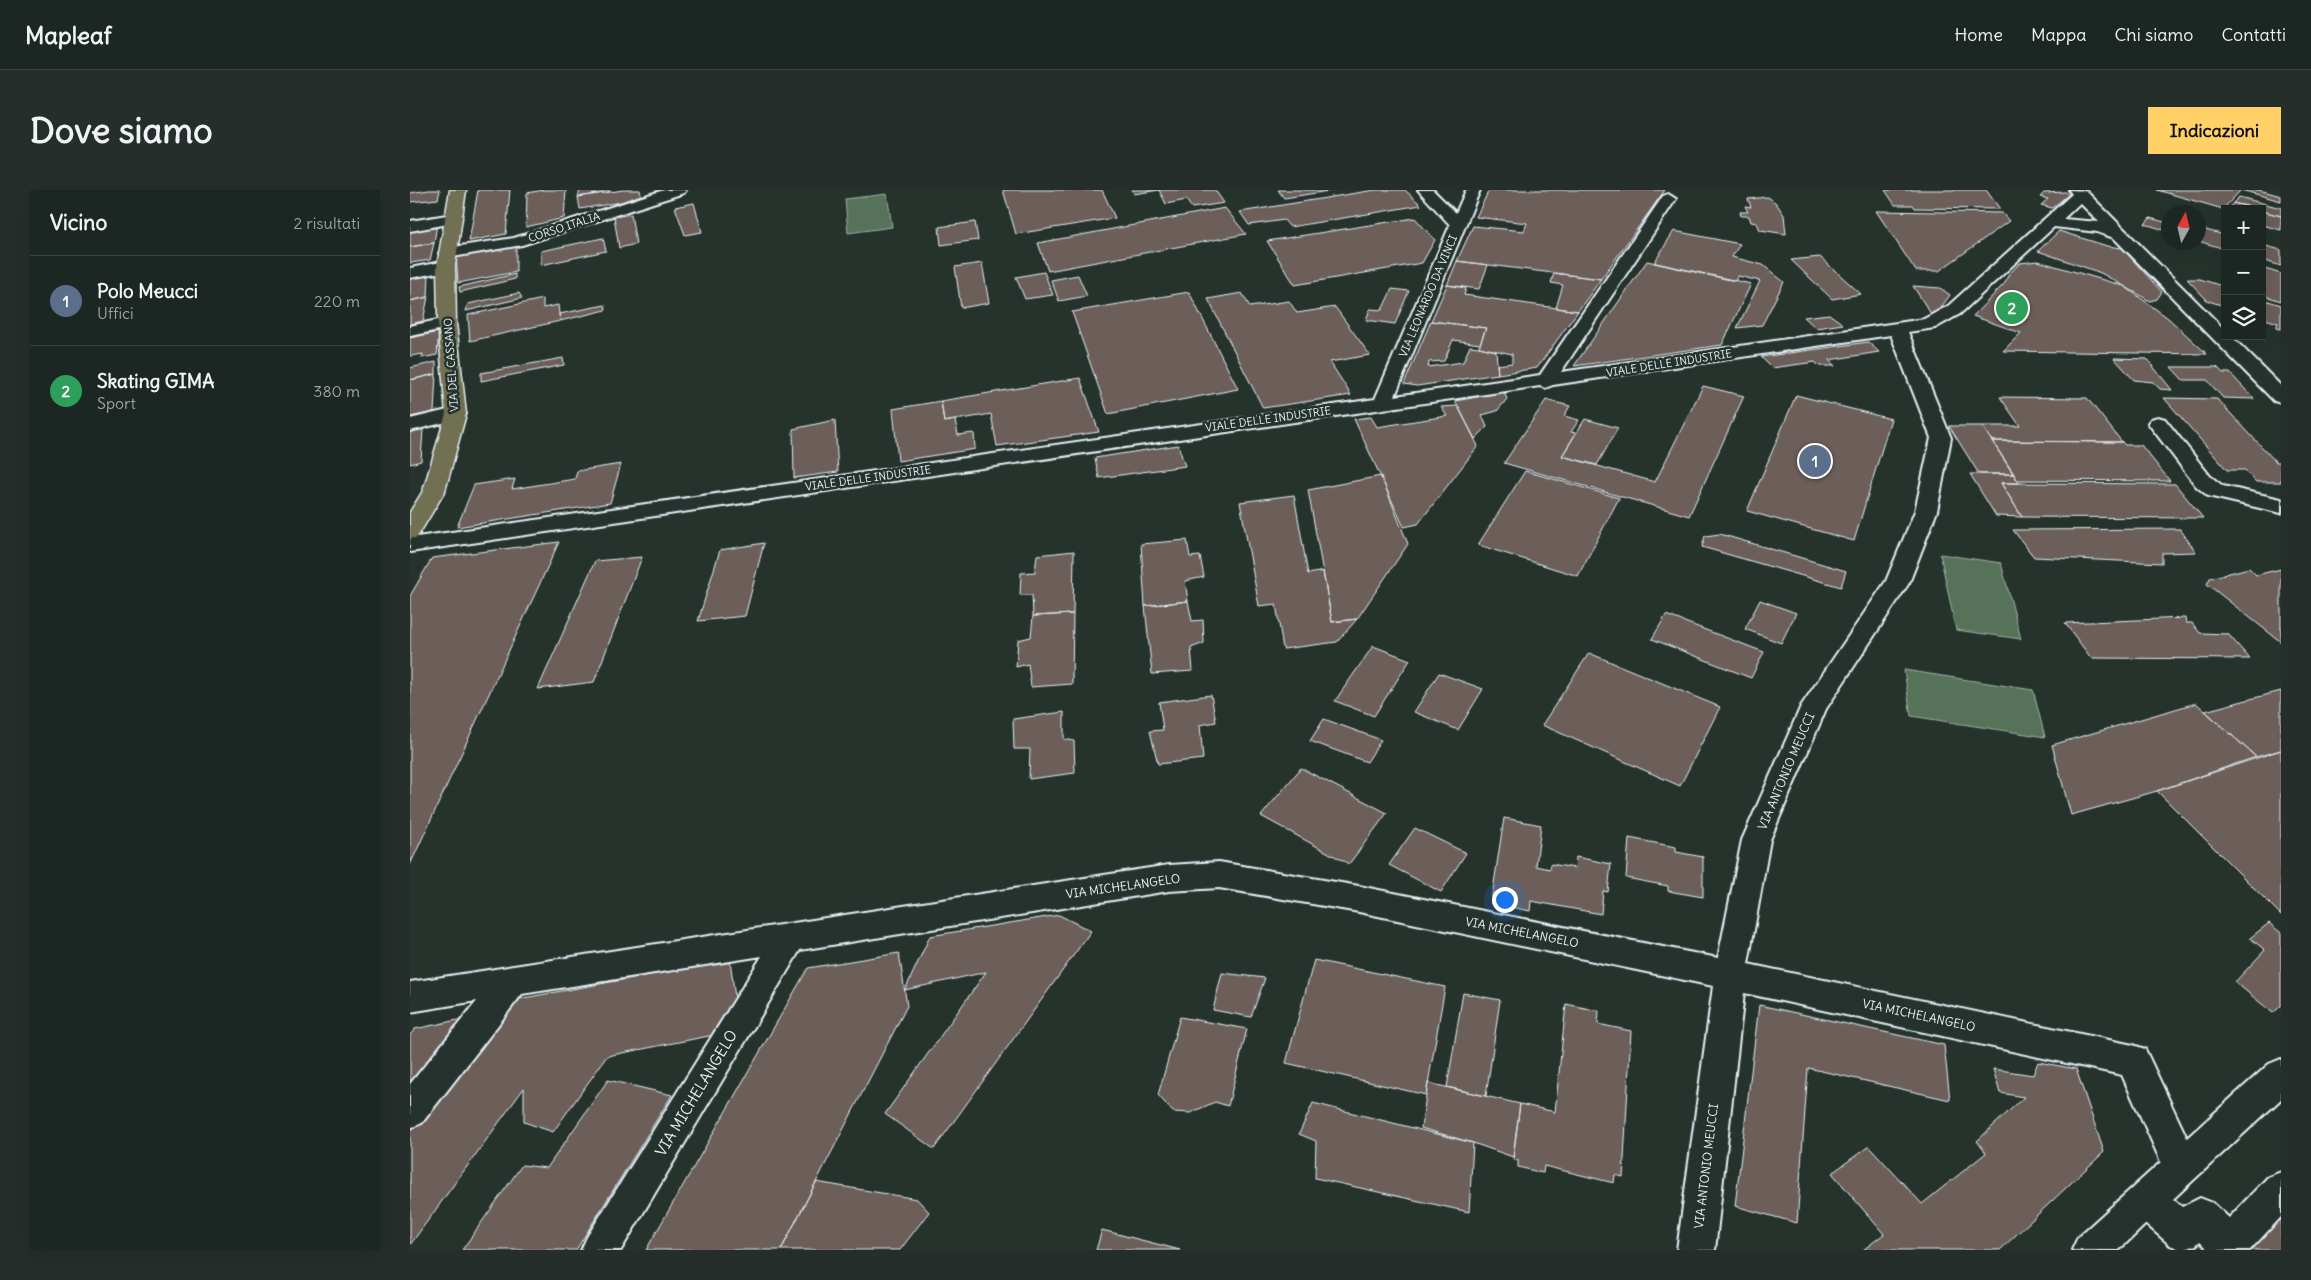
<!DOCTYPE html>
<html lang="it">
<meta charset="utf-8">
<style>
body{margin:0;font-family:Delius,sans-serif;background:#252e2a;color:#f1f3f6}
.controls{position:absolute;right:15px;top:15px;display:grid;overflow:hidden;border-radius:0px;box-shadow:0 5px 20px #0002}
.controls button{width:45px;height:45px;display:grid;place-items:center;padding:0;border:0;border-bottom:1px solid #3a4340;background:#1c2622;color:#f1f3f6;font:25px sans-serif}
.compass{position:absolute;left:1751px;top:15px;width:45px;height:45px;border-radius:50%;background:#1c2622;box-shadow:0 5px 20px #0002;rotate:8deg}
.you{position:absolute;left:1094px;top:709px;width:18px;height:18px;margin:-12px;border:4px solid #fff;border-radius:50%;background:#1a73e8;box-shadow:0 0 0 8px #1a73e833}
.badge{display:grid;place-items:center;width:32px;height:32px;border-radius:50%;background:#ffd166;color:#fff;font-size:16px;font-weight:700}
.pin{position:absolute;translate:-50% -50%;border:2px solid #fff;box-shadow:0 1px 5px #0006}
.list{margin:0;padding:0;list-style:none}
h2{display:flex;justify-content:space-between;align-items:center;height:65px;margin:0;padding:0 20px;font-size:21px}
h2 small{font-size:16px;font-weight:400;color:#a0a5a5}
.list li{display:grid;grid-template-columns:32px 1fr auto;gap:15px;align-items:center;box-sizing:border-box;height:90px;padding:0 20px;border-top:1px solid #3a4340}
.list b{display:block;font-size:19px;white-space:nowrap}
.list p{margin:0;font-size:16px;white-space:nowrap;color:#a0a5a5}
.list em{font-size:16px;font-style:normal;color:#a0a5a5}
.icon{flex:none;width:28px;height:28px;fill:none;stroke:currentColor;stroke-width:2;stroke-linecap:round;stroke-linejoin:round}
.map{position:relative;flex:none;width:1871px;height:1060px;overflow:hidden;border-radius:0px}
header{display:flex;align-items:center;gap:30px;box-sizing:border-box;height:70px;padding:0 25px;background:#1c2622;border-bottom:1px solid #3a4340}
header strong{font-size:24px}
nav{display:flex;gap:28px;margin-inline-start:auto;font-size:18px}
.intro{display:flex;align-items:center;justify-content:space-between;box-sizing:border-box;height:120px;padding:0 30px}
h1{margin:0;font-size:35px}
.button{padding:12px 22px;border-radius:0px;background:#ffd166;color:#111;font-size:18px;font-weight:700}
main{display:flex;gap:30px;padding:0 30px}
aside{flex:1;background:#1c2622;border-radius:0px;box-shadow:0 5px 20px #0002}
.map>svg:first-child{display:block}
</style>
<header>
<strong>Mapleaf</strong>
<nav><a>Home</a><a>Mappa</a><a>Chi siamo</a><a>Contatti</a></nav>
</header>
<div class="intro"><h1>Dove siamo</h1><a class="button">Indicazioni</a></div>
<main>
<aside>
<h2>Vicino<small>2 risultati</small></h2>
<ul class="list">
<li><span class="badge" style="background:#5c6f8a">1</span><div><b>Polo Meucci</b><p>Uffici</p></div><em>220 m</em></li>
<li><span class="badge" style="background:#2e9e5b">2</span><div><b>Skating GIMA</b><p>Sport</p></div><em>380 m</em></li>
</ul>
</aside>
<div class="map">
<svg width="1871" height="1060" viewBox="0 0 1871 1060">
<rect width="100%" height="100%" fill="#26332d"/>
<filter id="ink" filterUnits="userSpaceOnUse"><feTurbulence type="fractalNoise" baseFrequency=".02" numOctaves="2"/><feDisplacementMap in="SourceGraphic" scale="10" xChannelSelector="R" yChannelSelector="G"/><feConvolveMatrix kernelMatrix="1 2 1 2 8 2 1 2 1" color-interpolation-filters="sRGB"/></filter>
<g filter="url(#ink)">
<!-- green -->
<path fill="#577258" stroke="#a0b2a8" d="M477,4L482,37L438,43L435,9Z
M1530,364L1591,373L1611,449L1546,440Z
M1494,480L1623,500L1635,547L1501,526Z"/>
<!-- building -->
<path fill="#6c5f5a" stroke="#e8f1f8" d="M19,0H30L28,9L0,12V3Z
M68,0H100L96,44L59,51Z
M134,0H156L154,28L116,37L117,3Z
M170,0H199V2L168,7Z
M213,0H230L231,5L211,12L170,19L168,7Z
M593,0H692L705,28L606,44Z
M722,0H749L724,4Z
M749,0H805L814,13L782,18L776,10L756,14Z
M868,0H925L874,8Z
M965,0H995L1011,15L880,37L874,30L839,35L830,22Z
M1079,0H1255L1191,89L1047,71L1063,36L1114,41L1117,33L1066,27Z
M1475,0H1576L1590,19L1505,18L1503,15H1485Z
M1747,0H1828L1830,1L1813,19Z
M1831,0H1849L1871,6V11Z
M1655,2L1659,4L1642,18L1631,15L1638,9L1630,7L1634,3Z
M1358,7L1366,13L1374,25L1376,44L1350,40L1347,33L1341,32L1339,26H1331L1330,22H1338L1335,16L1341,17L1338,9Z
M1829,7L1871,18V26L1852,21V19L1823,13Z
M284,13L292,42L275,45L265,17Z
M1823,13L1846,19H1818Z
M815,18L836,44L638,81L628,53Z
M1466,21L1592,23L1599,31L1529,81H1506Z
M1852,21L1871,26V40L1852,35Z
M221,24L226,54L209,58L204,27Z
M1005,28L1025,50L1012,73L885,95L857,51Z
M1740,28L1758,33V41L1735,34Z
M565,32L568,50L531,55L529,37Z
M27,34L24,53L0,57V38Z
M1788,38L1815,45V59L1788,51Z
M1264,41L1330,54L1322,67L1353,75L1374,92L1352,135L1327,138L1350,91L1328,86L1325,91L1244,73Z
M1649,41L1697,56L1712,58L1752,102L1747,109L1740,111L1691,83L1628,61Z
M193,48L196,61L131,75V61Z
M24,53L20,70L0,73V57Z
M106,54V82L48,93L46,64Z
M1852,55L1871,60V76L1852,70Z
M1410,67L1451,104L1422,109L1381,70Z
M1047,71L1078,75L1069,99L1037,95Z
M1237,71L1341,94L1312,155L1164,176Z
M1628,71L1714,96L1758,128L1797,164L1593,161L1611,143L1563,126L1595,93L1598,85L1610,73Z
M572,73L579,113L551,118L545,77Z
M1852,78L1871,84V111L1852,105Z
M634,82L643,105L615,109L606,87Z
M1144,83L1191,89L1168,121L1146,118L1153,95L1141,93Z
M19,84L18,107L0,111V88Z
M105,84V89L50,102L49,97Z
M668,85L677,106L649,111L641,90Z
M1777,89H1790L1815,97V116L1798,111Z
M1037,95L1056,98L1054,105L1168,121L1127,178L1088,184L1087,175L1102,173V164L1069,157L1076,138L1021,131Z
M1503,96L1530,98L1540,105L1527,123L1521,124Z
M982,99L999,101L985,134L956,130L960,119L972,120Z
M779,102L828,199L698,224L662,122Z
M109,103L112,108L56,121L58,114Z
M832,103L840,117L879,111L887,123L925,117L960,165L920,172L941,205L853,218L798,109Z
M18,107L13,131L0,134V111Z
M133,109V118L148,115L150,131L60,151L58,125Z
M1852,109L1871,115V139L1866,138L1868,133L1852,128Z
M195,115L196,120L150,131L149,124Z
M1419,124L1433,134L1406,138L1394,127Z
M1021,131L1076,138L1070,154L1043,150L1034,171L1019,172L1018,177L1053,172L1060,156L1069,157L1086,161L1088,184L1007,196L994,194Z
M29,142L27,165L12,168L13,164L0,166V148Z
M1458,152L1469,162L1419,170L1425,176H1409L1405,172L1362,178L1351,167Z
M153,168L154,175L71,191V183Z
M1704,168L1737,169L1762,200L1750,199L1743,192L1724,190Z
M26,172V184L0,190V178Z
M1761,177H1807L1813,183H1820L1844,209L1813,208L1797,190H1773Z
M26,184L24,222L0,227V190Z
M670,188L689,242L587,256L581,224L534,232L531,211Z
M1293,196L1334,206L1279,326L1094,273L1136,210L1160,216L1154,226L1169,230L1161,242L1166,243L1152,266L1245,292Z
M1094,202L1097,209L1087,221L1072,225L1077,237L1065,249L1045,211Z
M1386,205L1481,229L1444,351L1337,321Z
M1590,207L1677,208L1712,252L1582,251L1572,236H1610Z
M1754,208L1807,209L1866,272H1871V292H1846L1835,280H1817Z
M531,211L534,232L545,230L548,245L564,243L565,259L488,271L483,219Z
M1048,216L1068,256L1008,334L994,337L944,229L961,227L967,237L1037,226L1031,217Z
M1175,229L1208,238L1187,275L1152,266Z
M425,230L428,282L384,288L383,239Z
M1539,236H1572L1604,284H1569Z
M13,239L11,271L0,274V242Z
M1582,251L1712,252L1715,255H1731L1760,291L1607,290Z
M768,255L775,276L689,288L685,268Z
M211,274L200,313L47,337L64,295L105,289L102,299L165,289L167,281Z
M1115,281L1209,308L1168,386L1068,355Z
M1560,284H1604L1609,293H1591L1612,327L1586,326Z
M971,286L998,354L947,429L922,432L898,300Z
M1591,293L1765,294L1793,328L1612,327Z
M884,305L898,384L913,381L922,432L947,429L927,452L873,459L866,414L849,416L830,312Z
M1770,339L1786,362L1752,363V373L1624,367L1603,340Z
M1310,344L1436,381L1431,397L1292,357L1295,346Z
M777,350L780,367L790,366L794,387L775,391L778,411L735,416L731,354Z
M149,352L0,675V406L22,368Z
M354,353L335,426L288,431L310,360Z
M664,361L663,424L623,426L622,405H610L611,383L625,382L627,365Z
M232,367L184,492L128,499L185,371Z
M1839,378L1846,385L1871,379V452L1797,394L1800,388Z
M1350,410L1386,423L1371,453L1335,439Z
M778,411L782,431L793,430L794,453L781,458L783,481L742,484L735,416Z
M663,424L662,494L621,497L618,474L606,477L608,450L621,447L623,426Z
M1256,425L1354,462L1341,488L1242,449Z
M1775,428L1776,433H1782L1790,443L1818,444L1840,469L1681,468L1655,433Z
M963,456L1000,470L964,526L925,511Z
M1179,463L1310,517L1270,596L1132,535Z
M1029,483L1073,499L1048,540L1004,522Z
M1871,501V560L1846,567L1795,521Z
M801,505L806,532L790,535L793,569L748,574L740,541L753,540L749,512Z
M1786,513L1846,567L1747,601L1661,625L1642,555Z
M654,522V549L664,551L665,583L619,589L620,559H604L603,529Z
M914,529L971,550L957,572L900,551Z
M1871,560V725L1747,601Z
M891,578L977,623L939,674L851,626Z
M1094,628L1131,635L1126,676L1140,679L1141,674L1165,678L1166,667L1201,674L1198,702L1193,701L1191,724L1121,711L1120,721L1081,713Z
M1005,638L1056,663L1031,702L979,675Z
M1219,648L1266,657V662L1293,667V707L1258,701V696L1216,688Z
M649,725L681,741L524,959L475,924L576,782L495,800L520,746Z
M1859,733L1871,743V816L1863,823L1825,792L1855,760L1840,748Z
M489,763L497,816L371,1060H236L398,778Z
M320,770L325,808L304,845L197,866L143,942L114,932V898L0,1055V940L103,810Z
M904,770L1035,797L1016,905L876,873Z
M812,783L855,788L841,827L803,820Z
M1053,803L1090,810L1076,906L1037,897Z
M1156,814L1189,821L1188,834L1221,841L1213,987L1205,985L1204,993L1134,976L1133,983L1108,977V970L1103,969L1110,914L1145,922Z
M1349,815L1534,855L1540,910L1398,878L1387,1033L1325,1016Z
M770,827L837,839L818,916L805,912L780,923L763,922L748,905Z
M57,828L0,901V845L5,839Z
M1628,872L1666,879L1694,962L1590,1060H1453L1474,1044L1422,983L1459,956L1512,1014L1576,963L1567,951L1614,907L1590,903L1583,879L1623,885Z
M198,890L262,905L166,1060H52L112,975L137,978Z
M1018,893L1110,914L1103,967L1063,953L1011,938Z
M903,913L1063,953L1059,1022L905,988L906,951L889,944Z
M406,992L507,1009L519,1022L490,1060H371Z
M1861,1026H1871V1060H1834L1863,1037Z
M692,1040L770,1060H686Z"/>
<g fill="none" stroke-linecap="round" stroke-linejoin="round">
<!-- minor casing -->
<g stroke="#e8f1f8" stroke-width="4">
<path id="minor" d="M254,0H276L274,3L112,55L37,68L31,66L29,63L31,60L37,58L104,48Z
M1008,0H1023L1046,23L1056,0H1070L985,206L1130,185L1253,6L1258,4L1266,9L1151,182L1514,129L1538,116L1662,4L1659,0L1676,1L1815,140V146H1821L1871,196V213L1864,211L1704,48L1687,42L1644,37L1550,124L1525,138L1498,142L1541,248L1527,321L1499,393L1416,519L1360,650L1338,774L1723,855L1735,859L1777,948L1859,874L1871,869V909L1763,1009L1772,1017L1790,1008L1803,1013L1819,1028L1858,987L1871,982V1027L1840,1060H1795L1796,1057L1790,1051L1786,1055L1772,1060L1760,1055L1736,1034L1709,1060H1662L1668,1047L1751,972L1712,885L1334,803L1305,1060H1267L1303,796L949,722L809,698L759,701L390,760L211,1060H171L177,1047L352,766L112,804L12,933L0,938V894L67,811L0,822V792L759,675L809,672L949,696L1308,768L1332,650L1391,516L1476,391L1505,321L1521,248L1481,145L1143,195L1135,198L1130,196L0,362V348L965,209L1040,35ZM1670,13L1689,32L1653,29Z
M43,24L49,26L51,29L49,32L0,41V31Z
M36,71L42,72L44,76L42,80L0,88V78Z
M37,128L43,129L46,133L43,137L0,146V136Z
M46,218L53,220L56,224L53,228L0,241V229Z
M1748,227L1755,229L1800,286L1813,296L1871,309V323L1798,306L1786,296L1738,233L1741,229Z"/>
</g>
<!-- major casing -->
<g stroke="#e8f1f8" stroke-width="3">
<path id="major" d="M40,0H56L45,76L46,133L56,224L35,301L8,346L0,349V322L13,301L36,224L28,133L27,76Z"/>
</g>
<!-- minor -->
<use href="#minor" fill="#26332d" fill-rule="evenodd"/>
<!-- major -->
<use href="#major" fill="#716f52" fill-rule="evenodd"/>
</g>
</g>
<g text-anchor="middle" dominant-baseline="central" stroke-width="5" stroke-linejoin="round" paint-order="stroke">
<!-- far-street labels -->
<g font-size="11" fill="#e8f1f8" stroke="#26332d">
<text transform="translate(154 37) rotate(-18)">CORSO ITALIA</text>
<text transform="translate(1018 106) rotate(-67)">VIA LEONARDO DA VINCI</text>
<text transform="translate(1259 173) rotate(-9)">VIALE DELLE INDUSTRIE</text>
<text transform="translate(41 175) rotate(-94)">VIA DEL CASSANO</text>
<text transform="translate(858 229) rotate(-8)">VIALE DELLE INDUSTRIE</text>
<text transform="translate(458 288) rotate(-8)">VIALE DELLE INDUSTRIE</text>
</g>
<!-- street labels -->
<g font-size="12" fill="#e8f1f8" stroke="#26332d">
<text transform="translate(1376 581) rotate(-67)">VIA ANTONIO MEUCCI</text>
<text transform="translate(713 696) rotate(-8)">VIA MICHELANGELO</text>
<text transform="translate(1112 742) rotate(11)">VIA MICHELANGELO</text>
<text transform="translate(1509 825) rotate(12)">VIA MICHELANGELO</text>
<text transform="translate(1296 976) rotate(-83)">VIA ANTONIO MEUCCI</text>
</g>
<!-- near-street labels -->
<g font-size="15" fill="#e8f1f8" stroke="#26332d">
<text transform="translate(286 903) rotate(-59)">VIA MICHELANGELO</text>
</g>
</g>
</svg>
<div class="controls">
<button>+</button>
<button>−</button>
<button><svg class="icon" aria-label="layers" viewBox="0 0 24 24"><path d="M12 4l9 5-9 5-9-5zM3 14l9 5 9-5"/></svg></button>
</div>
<svg class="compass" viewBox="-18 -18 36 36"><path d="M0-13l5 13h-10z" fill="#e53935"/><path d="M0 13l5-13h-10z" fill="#a0a5a5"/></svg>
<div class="you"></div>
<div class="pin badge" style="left:1405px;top:271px;background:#5c6f8a">1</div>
<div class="pin badge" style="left:1602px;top:118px;background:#2e9e5b">2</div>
</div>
</main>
